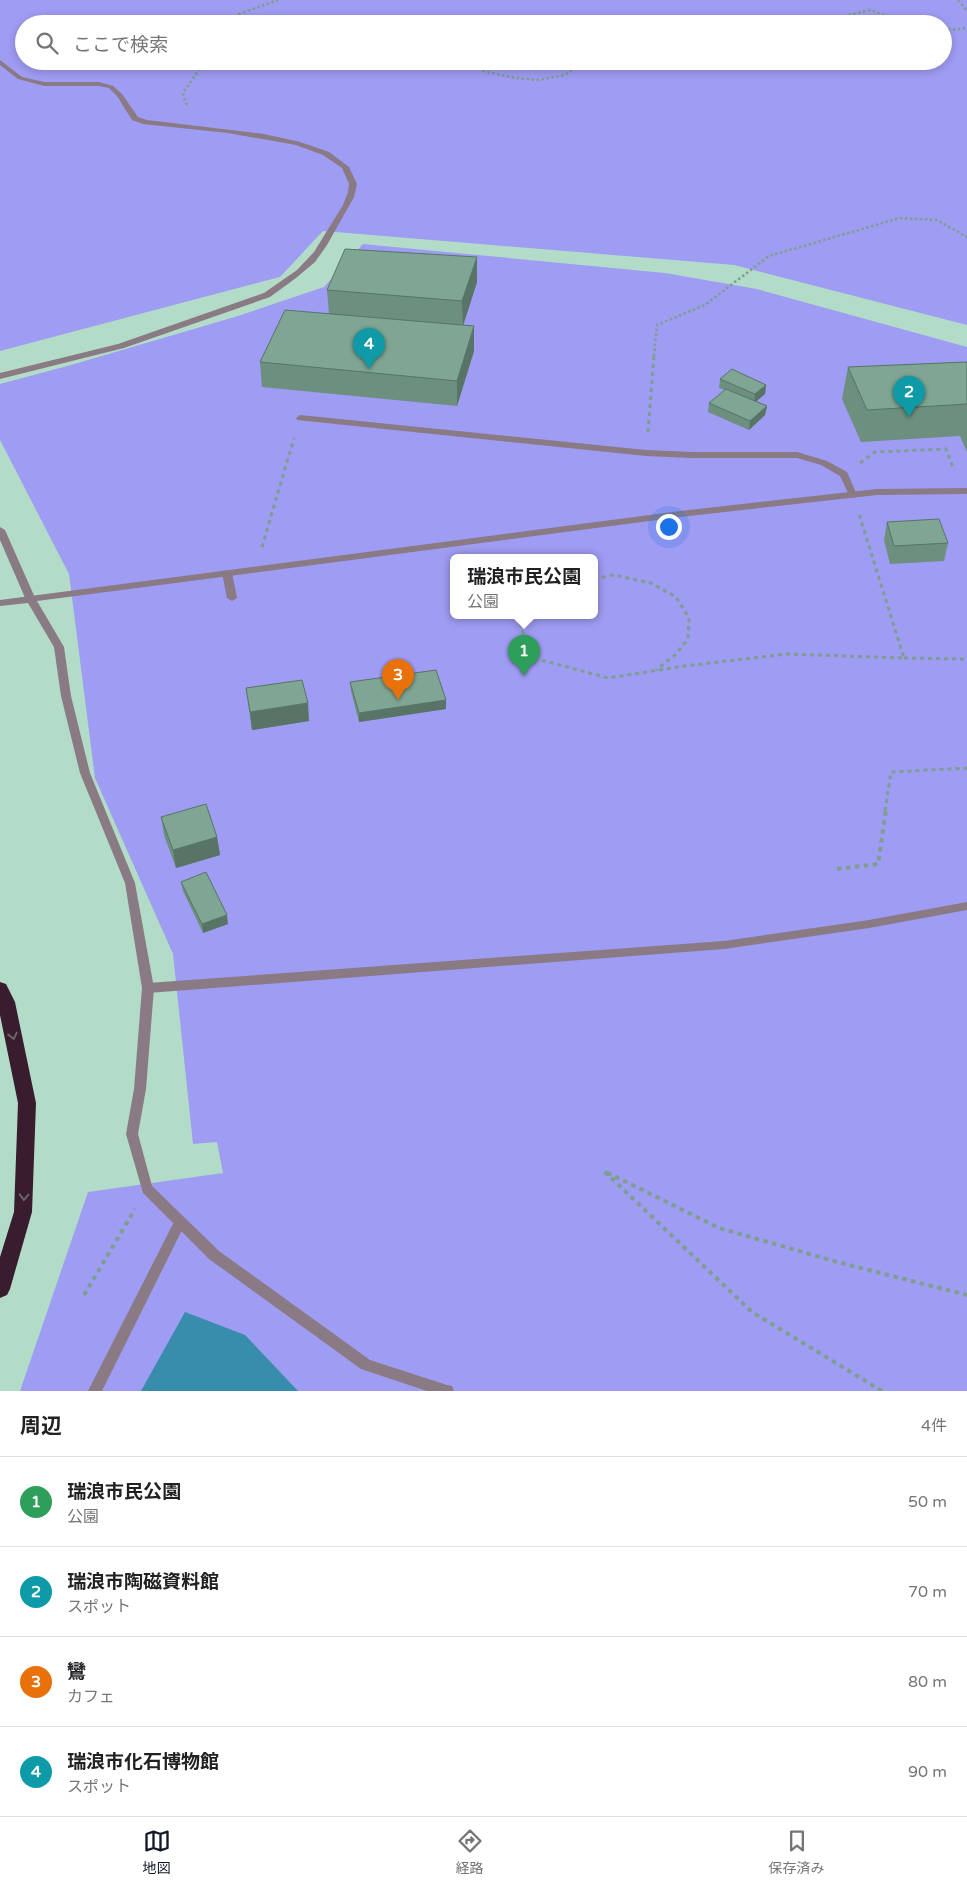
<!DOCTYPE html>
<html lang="ja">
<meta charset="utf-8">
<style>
body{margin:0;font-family:"Varela Round","Noto Sans JP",sans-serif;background:#f2f2f2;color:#202124}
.you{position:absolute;left:668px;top:526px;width:18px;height:18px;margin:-12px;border:4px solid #fff;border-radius:50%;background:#1a73e8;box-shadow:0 0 0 8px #1a73e833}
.badge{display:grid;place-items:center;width:32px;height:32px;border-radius:50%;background:#111827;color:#fff;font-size:16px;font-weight:700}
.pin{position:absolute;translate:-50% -41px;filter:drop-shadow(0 1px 2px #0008)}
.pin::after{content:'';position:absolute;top:26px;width:18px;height:15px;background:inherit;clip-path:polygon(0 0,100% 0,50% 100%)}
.popup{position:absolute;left:450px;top:554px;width:148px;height:65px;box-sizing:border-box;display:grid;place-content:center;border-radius:8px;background:#fff;filter:drop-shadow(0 1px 4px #0005);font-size:16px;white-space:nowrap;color:#757577}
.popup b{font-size:19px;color:#202124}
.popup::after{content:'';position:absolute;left:50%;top:100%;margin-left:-10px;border:10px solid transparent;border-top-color:#fff}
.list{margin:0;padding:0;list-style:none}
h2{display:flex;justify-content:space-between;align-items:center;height:65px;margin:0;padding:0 20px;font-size:21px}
h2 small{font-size:16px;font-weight:400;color:#757577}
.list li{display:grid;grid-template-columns:32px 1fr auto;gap:15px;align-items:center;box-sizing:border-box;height:90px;padding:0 20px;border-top:1px solid #e0e0e0}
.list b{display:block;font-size:19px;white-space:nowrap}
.list p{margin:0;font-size:16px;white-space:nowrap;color:#757577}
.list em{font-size:16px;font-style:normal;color:#757577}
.icon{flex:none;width:28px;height:28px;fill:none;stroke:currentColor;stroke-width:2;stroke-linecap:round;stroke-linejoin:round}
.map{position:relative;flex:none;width:967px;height:1391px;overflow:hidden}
.search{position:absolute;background:#fff;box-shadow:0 2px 8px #0003;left:15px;right:15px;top:15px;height:55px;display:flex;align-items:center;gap:12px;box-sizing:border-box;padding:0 18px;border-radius:28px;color:#757577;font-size:19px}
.sheet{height:425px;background:#fff}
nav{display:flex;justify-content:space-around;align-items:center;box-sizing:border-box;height:70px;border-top:1px solid #e0e0e0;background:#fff;font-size:14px;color:#757577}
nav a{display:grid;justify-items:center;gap:2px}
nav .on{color:#111827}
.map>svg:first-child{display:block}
</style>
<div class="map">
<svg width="967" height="1391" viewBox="0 0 967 1391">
<rect width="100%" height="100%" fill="#b3dcc8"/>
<!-- green -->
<path fill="#9f9cf3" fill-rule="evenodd" d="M0,0H967V325L734,265L323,231L280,277L0,351ZM24,24H943V61H24Z
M363,244L665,273L757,289L967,347V1391H20L88,1192L223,1173L217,1142L193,1144L173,954L95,778L69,574L0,440V384L71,365L238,316L324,287ZM454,557H594V615H454Z"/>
<!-- water -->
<path fill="#378dab" d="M185,1312L245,1335L298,1391H141Z"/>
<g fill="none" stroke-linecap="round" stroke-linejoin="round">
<!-- path-far2 -->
<path stroke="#7e9e8f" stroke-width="2.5" stroke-dasharray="2.5 2.5" stroke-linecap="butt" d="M958,0L967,11
M227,24L239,14L278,0
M769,24L841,17L870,10L910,24
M943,31L967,28
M471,61L483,71L515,78L538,80L565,75L584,61
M187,105L183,96L184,91L206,61
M654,356L657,325L705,305L769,256L900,218L937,220L967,237"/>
<!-- path-far1 -->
<path stroke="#7e9e8f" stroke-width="3" stroke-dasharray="4 4" stroke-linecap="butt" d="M648,432L654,355
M860,463L875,452L946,449L954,470
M262,547L294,438
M594,579L614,575L651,583L676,597L689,618L688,639L675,655L656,670
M518,615L530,657L608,678L685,666L786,654L904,658L859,514
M904,658L967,659
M885,811L891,772L967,768"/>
<!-- path -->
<path stroke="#7e9e8f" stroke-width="4" stroke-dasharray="4.5 4.5" stroke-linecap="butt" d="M837,869L878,864L886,810
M84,1295L135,1209
M882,1391L752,1312L604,1171L719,1228L841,1263L967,1295"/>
<!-- service -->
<path fill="#8a7a83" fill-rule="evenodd" d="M300,415L646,450L692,452H797L827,461L847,472L857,495L853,498L850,497L840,476L821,465L797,458H692L646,456L297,420L296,418Z
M227,570L232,573L237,598L232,601L227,598L222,573Z
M180,1216L184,1218L186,1222L102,1391H88L176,1218Z"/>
<!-- minor -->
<path fill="#8a7a83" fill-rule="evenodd" d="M0,60L22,77L44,82H99L113,86L122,94L138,117L147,120L264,134L300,142L329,152L349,167L357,184L354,197L327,245L315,262L296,278L270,297L124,348L0,379V373L118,344L264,293L297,270L314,252L343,205L348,192L349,184L342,168L323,155L296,145L228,133L143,124L132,120L117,96L109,88L99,86H44L18,79L0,65Z
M0,527L5,530L36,600L34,602L31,603L26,600L0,540Z
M967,902V910L869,928L724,949L148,993L144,991L142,988L144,985L148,983L724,941L869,920Z"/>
<!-- tertiary -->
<path fill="#8a7a83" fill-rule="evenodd" d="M967,488V494L877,495L680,517L37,601L64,647L71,696L90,773L135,883L154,988L146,1089L138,1134L152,1186L219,1251L370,1360L447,1385L452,1386L454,1391H427L361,1369L209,1259L143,1193L126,1134L134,1089L142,988L125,883L80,773L61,696L54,647L28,603L0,606V600L680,511L877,489Z"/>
<!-- motorway -->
<path fill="#391d2e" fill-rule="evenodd" d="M0,982L6,984L15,1002L36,1103L32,1212L10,1289L7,1295L0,1298V1257L14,1212L18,1103L0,1015Z"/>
</g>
<!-- wall -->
<path fill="#6c8f7e" d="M477,257V282L463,325L474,326V351L457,406L262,387L260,362L329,314L327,290Z
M967,362V452L960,436L861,442L842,399L848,367Z
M720,379L766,385L765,394L756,402L767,406L765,415L749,430L708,412L709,403L725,390L719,388Z
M887,522L948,543L944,561L890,564L884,540Z
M350,682L446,700V709L359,722L351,691Z
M246,688L309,721L252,730Z
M161,817L217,837L220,855L176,868L164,835Z
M181,882L228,924L203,933L183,891Z"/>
<!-- shaded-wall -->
<path fill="#587467" d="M477,257V282L463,326L462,301Z
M474,326V351L457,406V381Z
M766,385L765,394L754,403L755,394Z
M767,406L765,415L749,430L750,421Z
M446,700V709L359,722V713Z
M308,703L309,721L252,730L250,712Z
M217,837L220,855L176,868L173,850Z
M227,915L228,924L203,933L202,924Z"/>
<!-- building -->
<path fill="#7ea693" stroke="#587467" d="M345,249L477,257L462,301L327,290Z
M285,310L474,326L457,381L260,362Z
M967,362V404L867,410L848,367Z
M732,369L766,385L755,394L720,379Z
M726,389L767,406L750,421L709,403Z
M939,519L948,543L894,546L887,522Z
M436,670L446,700L359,713L350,682Z
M302,680L308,703L250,712L246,688Z
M206,804L217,837L173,850L161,817Z
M206,872L227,915L202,924L181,882Z"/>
<!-- one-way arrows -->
<defs><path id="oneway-chevron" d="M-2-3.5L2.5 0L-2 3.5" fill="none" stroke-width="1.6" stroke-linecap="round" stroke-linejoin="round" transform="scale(1.25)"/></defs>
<g stroke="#686568">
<use href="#oneway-chevron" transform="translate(13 1036) rotate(78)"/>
<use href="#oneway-chevron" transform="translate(24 1197) rotate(92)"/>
</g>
</svg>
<div class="you"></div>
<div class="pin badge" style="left:524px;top:676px;background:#2e9e5b">1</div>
<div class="popup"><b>瑞浪市民公園</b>公園</div>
<div class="pin badge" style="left:909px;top:417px;background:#0f9aa8">2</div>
<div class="pin badge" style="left:398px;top:700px;background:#e8710a">3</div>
<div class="pin badge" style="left:369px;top:369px;background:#0f9aa8">4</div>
<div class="search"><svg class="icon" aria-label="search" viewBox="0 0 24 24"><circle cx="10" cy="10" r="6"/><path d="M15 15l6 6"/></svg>ここで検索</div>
</div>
<section class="sheet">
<h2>周辺<small>4件</small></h2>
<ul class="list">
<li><span class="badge" style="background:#2e9e5b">1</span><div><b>瑞浪市民公園</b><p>公園</p></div><em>50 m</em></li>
<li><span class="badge" style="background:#0f9aa8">2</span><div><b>瑞浪市陶磁資料館</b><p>スポット</p></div><em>70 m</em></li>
<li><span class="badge" style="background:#e8710a">3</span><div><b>鸞</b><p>カフェ</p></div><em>80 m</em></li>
<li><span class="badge" style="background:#0f9aa8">4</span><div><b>瑞浪市化石博物館</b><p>スポット</p></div><em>90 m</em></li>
</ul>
</section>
<nav>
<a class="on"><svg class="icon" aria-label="map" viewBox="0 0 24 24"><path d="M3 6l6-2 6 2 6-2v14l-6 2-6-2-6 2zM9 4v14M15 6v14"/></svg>地図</a>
<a><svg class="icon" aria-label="directions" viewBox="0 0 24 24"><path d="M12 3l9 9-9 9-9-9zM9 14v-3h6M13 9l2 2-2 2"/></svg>経路</a>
<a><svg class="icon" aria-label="saved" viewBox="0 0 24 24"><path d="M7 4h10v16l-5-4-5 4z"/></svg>保存済み</a>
</nav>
